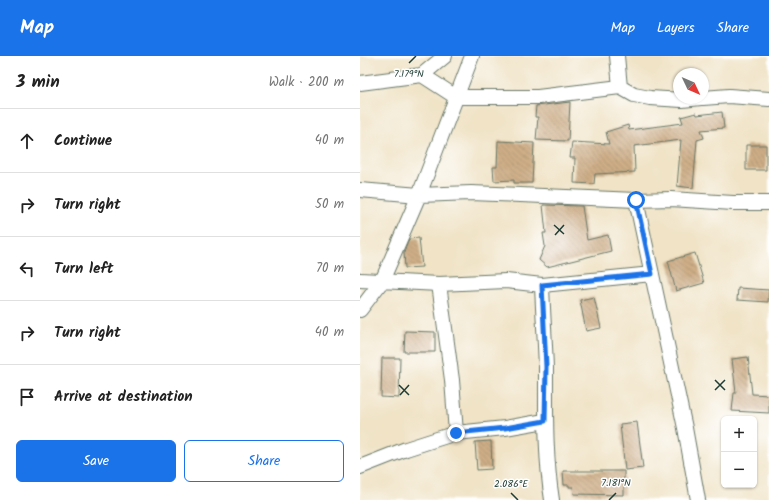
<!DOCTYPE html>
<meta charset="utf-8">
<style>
body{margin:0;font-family:Kalam,sans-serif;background:#f6f6f6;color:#222}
.controls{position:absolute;right:12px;bottom:12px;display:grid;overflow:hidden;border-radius:6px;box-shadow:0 1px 3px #0004}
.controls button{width:36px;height:36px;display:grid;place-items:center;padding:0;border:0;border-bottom:1px solid #e0e0e0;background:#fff;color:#222;font:20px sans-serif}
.compass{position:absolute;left:313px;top:12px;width:36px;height:36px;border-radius:50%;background:#fff;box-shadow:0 1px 3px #0004;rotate:134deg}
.stop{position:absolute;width:12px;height:12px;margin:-9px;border:3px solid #1a73e8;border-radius:50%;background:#fff}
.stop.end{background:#1a73e8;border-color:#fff;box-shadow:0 1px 4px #0008}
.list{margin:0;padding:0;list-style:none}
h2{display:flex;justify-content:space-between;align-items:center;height:52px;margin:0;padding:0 16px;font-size:17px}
h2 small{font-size:13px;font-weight:400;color:#767676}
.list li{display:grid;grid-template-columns:26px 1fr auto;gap:12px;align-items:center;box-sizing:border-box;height:64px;padding:0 16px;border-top:1px solid #e0e0e0}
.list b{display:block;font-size:15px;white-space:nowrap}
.list em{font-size:13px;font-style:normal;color:#767676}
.actions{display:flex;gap:8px;padding:12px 16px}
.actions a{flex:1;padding:9px 0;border:1px solid #1a73e8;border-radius:6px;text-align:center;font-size:14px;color:#1a73e8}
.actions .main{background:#1a73e8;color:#fff}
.icon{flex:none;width:22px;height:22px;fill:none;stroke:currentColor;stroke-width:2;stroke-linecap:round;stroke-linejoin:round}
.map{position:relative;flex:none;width:409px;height:444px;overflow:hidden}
header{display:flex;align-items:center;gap:24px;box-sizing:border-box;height:56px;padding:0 20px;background:#1a73e8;color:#fff}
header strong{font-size:19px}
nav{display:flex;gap:22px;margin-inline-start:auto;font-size:14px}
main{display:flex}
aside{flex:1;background:#fff}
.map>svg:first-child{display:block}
</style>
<header>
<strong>Map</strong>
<nav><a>Map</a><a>Layers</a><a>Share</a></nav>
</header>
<main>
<aside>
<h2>3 min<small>Walk · 200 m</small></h2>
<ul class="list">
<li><svg class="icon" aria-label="ahead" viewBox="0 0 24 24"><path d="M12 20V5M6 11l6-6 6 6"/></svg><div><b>Continue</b></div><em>40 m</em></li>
<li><svg class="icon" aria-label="right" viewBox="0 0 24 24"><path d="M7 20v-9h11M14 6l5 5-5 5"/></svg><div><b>Turn right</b></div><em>50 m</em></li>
<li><svg class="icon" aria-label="left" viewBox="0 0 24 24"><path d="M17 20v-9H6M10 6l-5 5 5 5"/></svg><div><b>Turn left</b></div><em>70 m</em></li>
<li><svg class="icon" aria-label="right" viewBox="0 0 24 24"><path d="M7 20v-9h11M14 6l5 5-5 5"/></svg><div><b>Turn right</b></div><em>40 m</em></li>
<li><svg class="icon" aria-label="arrive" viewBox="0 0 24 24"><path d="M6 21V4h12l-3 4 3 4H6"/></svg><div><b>Arrive at destination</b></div></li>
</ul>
<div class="actions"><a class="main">Save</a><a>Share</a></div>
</aside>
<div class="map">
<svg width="409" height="444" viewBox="0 0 409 444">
<defs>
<pattern id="building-back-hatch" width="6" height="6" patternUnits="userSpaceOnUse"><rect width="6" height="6" fill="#ceae87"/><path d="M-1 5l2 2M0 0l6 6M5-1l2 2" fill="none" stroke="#a78f6f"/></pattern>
</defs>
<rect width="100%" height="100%" fill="#fff"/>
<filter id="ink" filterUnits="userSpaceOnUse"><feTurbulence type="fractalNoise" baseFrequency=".025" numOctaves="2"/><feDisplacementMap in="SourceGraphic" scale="8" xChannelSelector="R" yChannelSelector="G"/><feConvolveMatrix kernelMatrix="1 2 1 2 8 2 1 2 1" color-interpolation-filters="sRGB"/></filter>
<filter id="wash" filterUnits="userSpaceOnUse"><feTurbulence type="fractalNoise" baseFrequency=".012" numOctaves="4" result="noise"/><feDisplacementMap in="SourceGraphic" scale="16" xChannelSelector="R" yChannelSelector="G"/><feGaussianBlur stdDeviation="0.9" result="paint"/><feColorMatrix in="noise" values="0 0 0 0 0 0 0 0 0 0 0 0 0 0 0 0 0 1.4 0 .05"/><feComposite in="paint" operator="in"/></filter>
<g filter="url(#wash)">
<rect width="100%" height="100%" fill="#f0e3c6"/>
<g id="blocks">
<!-- building -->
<path fill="url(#building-back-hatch)" d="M210,46L208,85L176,84L178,61H175L176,50Z
M362,56L364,72L341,74L344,82L337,84L333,132L317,130L321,84L274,90L275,116L235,118L234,128L214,127L215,102H210L212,86L249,88L246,76L268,69L269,74L323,67L321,61L336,57L337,59Z
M138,85L174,87L172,127H154V124L134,125L133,111H137Z
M386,89H406V114H386Z
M183,149L222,150L227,184L248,179L251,195L187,211L179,204L185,190L183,177H186Z
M59,182L62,211L45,212L44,196L49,183Z
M335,197L344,227L316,235L308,205Z
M378,232L409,234L408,246L377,244Z
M234,241L241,272L226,275L220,244Z
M45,275L75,276V296H44Z
M388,301L392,338L409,339V357L372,355L374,337H376L372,303Z
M22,302H40L39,342L21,341Z
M277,366L283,412L265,414L260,368Z
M131,385L132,413L117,414L115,386Z
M203,415H264V439L214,438L213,431H209V429H204Z"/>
</g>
</g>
<g filter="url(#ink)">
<use href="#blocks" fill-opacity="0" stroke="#687767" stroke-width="1"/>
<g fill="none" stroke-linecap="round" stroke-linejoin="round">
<!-- minor casing -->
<g stroke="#687767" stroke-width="16">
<path id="minor" d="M257,0L260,31
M62,19L96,41H178L260,31L274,39L290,42L322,44L341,42
M0,27L62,19L85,0
M343,42L369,40L409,43
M0,134L59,139L111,137L276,144L311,143L373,147H409
M276,144L325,372L338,444
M0,224L79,228L146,225L182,229L292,218
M79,228L92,324L96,377
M182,229C183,257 185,285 186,312C186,356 185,400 192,444
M0,254L22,225L59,139L112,0
M0,411L46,393L96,377L145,372L185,365"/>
</g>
<!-- minor -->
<use href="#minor" stroke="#fff" stroke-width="14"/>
</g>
</g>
<g fill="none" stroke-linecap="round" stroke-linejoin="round" filter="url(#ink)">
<!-- route -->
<path stroke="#1a73e8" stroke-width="5" d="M96,377L145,372L185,365L186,311L182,229L292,218L276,144"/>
</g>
<!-- ticks -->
<path fill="none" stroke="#1f3d34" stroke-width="1.5" d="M49,7L56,0M194,169L204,178M195,179L204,169M355,324L365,334M39,329L49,339M355,334L365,324M40,339L49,329M151,437L158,444M249,444L256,437"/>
<g font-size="10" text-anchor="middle" fill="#1f3d34" stroke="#fff" stroke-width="3" stroke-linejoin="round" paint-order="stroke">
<text x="49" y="21">7.179°N</text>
<text x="256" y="430">7.181°N</text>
<text x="151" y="431">2.086°E</text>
</g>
</svg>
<div class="controls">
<button>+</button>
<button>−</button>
</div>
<svg class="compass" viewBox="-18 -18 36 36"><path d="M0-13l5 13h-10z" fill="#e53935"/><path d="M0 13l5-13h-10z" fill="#767676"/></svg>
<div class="stop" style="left:276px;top:144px"></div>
<div class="stop end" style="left:96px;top:377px"></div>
</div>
</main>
